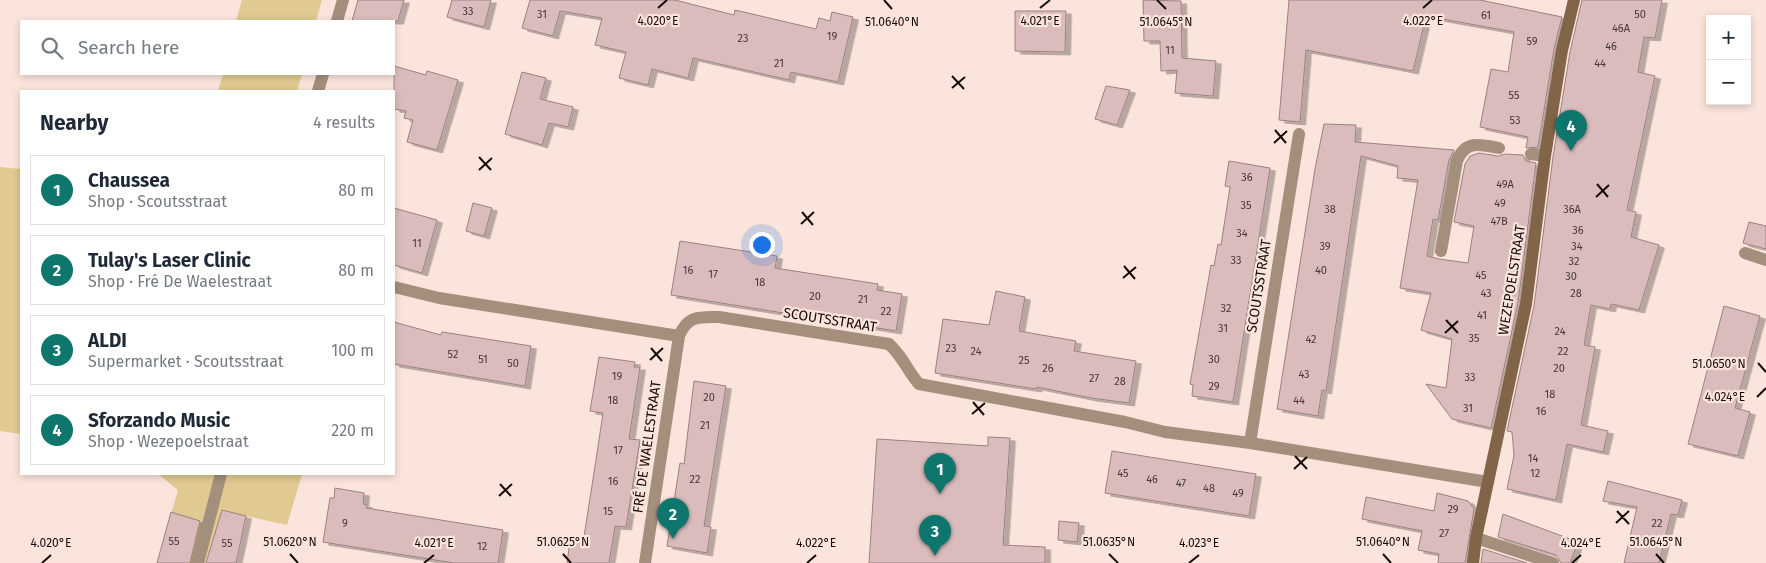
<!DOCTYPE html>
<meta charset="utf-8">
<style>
body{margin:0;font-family:"Fira Sans",sans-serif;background:#f2f2f3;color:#1f2937}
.controls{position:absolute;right:15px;top:15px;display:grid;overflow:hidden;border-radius:0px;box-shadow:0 2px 8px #0003}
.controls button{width:45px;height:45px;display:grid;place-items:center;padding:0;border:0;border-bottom:1px solid #e0e1e3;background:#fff;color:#1f2937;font:25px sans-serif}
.you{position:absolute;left:761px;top:244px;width:18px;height:18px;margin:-12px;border:4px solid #fff;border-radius:50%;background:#1a73e8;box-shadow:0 0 0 8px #1a73e833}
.badge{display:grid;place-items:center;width:32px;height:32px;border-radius:50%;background:#0f766e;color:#fff;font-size:16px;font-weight:700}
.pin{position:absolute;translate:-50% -41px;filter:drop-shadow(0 1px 2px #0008)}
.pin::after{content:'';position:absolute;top:26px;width:18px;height:15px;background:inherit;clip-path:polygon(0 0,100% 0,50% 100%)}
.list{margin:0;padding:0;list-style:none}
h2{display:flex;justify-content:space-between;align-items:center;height:65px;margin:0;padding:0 20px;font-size:21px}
h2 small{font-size:16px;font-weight:400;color:#747a83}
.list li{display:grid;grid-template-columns:32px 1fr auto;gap:15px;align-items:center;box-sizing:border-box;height:70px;margin:0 10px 10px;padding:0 10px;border:1px solid #e0e1e3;border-radius:0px}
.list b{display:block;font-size:19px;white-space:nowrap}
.list p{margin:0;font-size:16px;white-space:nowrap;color:#747a83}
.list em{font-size:16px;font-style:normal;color:#747a83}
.icon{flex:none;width:28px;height:28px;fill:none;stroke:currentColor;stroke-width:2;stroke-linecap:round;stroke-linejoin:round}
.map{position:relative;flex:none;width:1766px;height:563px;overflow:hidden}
.search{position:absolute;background:#fff;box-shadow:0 2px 8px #0003;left:20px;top:20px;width:375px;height:55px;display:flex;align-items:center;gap:12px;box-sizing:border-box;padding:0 18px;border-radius:0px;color:#747a83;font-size:19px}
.panel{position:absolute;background:#fff;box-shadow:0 2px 8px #0003;left:20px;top:90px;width:375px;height:385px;border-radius:0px}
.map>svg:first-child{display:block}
</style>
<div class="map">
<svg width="1766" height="563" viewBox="0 0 1766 563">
<defs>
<filter id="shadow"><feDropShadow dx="5.5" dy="3" stdDeviation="0" flood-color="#0004"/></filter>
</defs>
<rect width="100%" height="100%" fill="#fbe4db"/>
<!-- park -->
<path fill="#e0ca91" d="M242,0H322L316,21H236Z
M223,74H302L297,91H218Z
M0,167L21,169V434L0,431Z
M158,474H302L287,525L246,516L235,563H157L178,490Z"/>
<!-- building -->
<path fill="#dbbcbd" stroke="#9c8081" filter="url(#shadow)" d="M358,0H404L398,21H352Z
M452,0H491L484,27L447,17Z
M530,0H675L734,15L735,10L816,29L819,18L830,21L832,12L853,17L838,82L791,72L789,80L693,58L688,78L652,69L648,85L619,78L626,52L595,45L602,18L560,11L553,36L522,28Z
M1143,0L1181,1L1182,58L1216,61L1213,96L1175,93L1177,70L1161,71L1160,41H1144Z
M1289,0H1480L1562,17L1554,49L1538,147L1526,148L1528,137L1480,127L1491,69L1508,72L1514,32L1426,16L1413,71L1306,50L1300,122L1279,120Z
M1582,0H1662L1655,38L1644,37L1638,72L1655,76L1627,210L1636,212L1631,237L1659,245L1639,310L1611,304L1610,309L1591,305L1584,345L1595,347L1581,425L1608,431L1603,452L1567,444L1556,500L1507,489L1514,455L1512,432L1507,431L1534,306L1553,157L1570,52Z
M1015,11H1066L1065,52L1015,51Z
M394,66L426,75L427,71L458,80L437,150L407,142L413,120L404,118L406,111L394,109Z
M522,72L546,78L540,99L573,107L568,127L549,123L542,145L505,134Z
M1106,86L1130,90L1117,125L1095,119Z
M1324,124L1356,125L1355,142L1454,150L1449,160L1438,220L1433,219L1427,256L1439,259L1468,263L1474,226L1454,222L1465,164L1470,156L1479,153L1498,156L1505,154L1523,155L1526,161L1536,163L1518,303L1491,428L1452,419L1426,384L1446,388L1452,339L1421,330L1431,293L1400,288L1418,180L1397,178L1398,166L1361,156L1326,391L1322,390L1318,416L1277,409L1315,169Z
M1229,161L1270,168L1233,402L1192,396L1193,385L1190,384L1211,265L1214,266L1218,244L1221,245L1230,187L1225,186Z
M473,203L492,208L484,236L466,231Z
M394,208L437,220L422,273L394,265Z
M1749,222L1766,226V249L1743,243Z
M680,241L777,256L775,268L878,284L877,290L902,294L896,331L671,295Z
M996,291L1025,297L1019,331L1076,341L1074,351L1136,361L1129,403L1091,398L1037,387L1036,389L935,373L943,319L989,325Z
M1724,306L1760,316L1735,408L1750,412L1738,456L1688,444Z
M394,322L441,335L442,332L531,346L525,386L394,364Z
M599,357L635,362L634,367H640L629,439L640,440L626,527L615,526L609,563H567L570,541L583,543L596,460L603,413L590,411Z
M694,381L726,386L704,526L711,527L707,553L667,546L680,463L684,464Z
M988,437L1010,438L1003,545L1045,547V563H869L877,439L988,446Z
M1112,451L1256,474L1249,516L1105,493Z
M1608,481L1682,500L1678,515L1671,514L1659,563H1624L1637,507L1603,501Z
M335,488L364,493L363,504L367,505L366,508L503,530L498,563H454L323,542L330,498H334Z
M1437,493L1468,501L1474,509L1465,563H1438L1439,554L1418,550L1422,531L1362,519L1366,497L1434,511Z
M222,510L246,516L236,563H206Z
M171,512L200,521L190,563H157Z
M1503,514L1578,542L1570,563H1561L1556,555L1498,537Z
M1059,521L1079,523L1077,542L1058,540Z
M1483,549L1527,563H1481Z"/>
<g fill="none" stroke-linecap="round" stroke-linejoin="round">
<!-- lane -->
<path stroke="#a48f7c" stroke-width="12" d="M1531,154L1545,156
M1441,251L1457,161C1465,140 1480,144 1499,148
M198,563L221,474"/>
<!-- street -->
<path stroke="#a48f7c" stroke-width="12" d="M337,21L343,0
M318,91L323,74
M1745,253L1766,260
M394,287L439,298L679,336C688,315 699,317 719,317L889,344C904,358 906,369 919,384L1125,422L1165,432L1250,443L1488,482
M1250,443L1299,134
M1476,538L1553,563
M645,563L679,336"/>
<!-- secondary -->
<path stroke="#826448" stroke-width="12" d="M1473,563L1476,538L1526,304L1545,156L1562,50L1574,0"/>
</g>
<!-- ticks -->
<path fill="none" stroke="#150c09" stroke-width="2" d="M884,0L892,9M1157,0L1166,9M658,8L667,0M1040,8L1050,0M1423,8L1432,0M952,76L964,89M952,88L965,77M1275,130L1286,143M1274,143L1287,131M479,157L491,170M479,170L492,158M1597,184L1608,197M1596,197L1609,185M802,212L813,225M801,224L814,212M1124,266L1135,279M1123,278L1136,267M1446,320L1458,333M1445,333L1458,321M651,348L662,361M650,360L663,348M1758,363L1766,372M1757,397L1766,388M973,402L984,415M972,414L985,403M1295,456L1307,469M1294,469L1307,457M500,484L511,496M499,496L512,484M1617,511L1629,524M1616,523L1629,511M290,554L298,563M563,554L571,563M1109,554L1118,563M1383,554L1391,563M1656,554L1664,563M42,563L51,555M424,563L434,555M807,563L816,555M1189,563L1199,555M1572,563L1581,555"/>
<g text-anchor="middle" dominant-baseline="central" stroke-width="4.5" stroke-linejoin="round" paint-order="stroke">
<!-- number labels -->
<g font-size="11" fill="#463836">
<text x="468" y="11">33</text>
<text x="542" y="14">31</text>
<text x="1640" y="14">50</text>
<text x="1486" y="15">61</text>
<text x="1621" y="28">46A</text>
<text x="832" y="36">19</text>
<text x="743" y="38">23</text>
<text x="1532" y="41">59</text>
<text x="1611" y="46">46</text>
<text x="1170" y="50">11</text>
<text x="779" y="63">21</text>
<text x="1600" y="63">44</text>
<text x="1514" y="95">55</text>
<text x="1515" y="120">53</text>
<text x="1247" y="177">36</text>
<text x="1505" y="184">49A</text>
<text x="1500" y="203">49</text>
<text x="1246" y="205">35</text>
<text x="1330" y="209">38</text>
<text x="1572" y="209">36A</text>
<text x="1499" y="221">47B</text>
<text x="1578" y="230">36</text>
<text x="1242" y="233">34</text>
<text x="417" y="243">11</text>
<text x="1325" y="246">39</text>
<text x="1577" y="246">34</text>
<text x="1236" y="260">33</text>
<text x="1574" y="261">32</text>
<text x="688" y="270">16</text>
<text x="1321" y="270">40</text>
<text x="713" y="274">17</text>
<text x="1481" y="275">45</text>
<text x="1571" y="276">30</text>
<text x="760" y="282">18</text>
<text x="1486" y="293">43</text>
<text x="1576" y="293">28</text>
<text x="815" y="296">20</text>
<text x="863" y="299">21</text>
<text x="1226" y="308">32</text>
<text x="886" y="311">22</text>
<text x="1482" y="315">41</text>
<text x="1223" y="328">31</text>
<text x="1560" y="331">24</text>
<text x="1474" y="338">35</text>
<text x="1311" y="339">42</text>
<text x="951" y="348">23</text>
<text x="976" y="351">24</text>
<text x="1563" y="351">22</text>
<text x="453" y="354">52</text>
<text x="483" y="359">51</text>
<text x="1214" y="359">30</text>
<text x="1024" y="360">25</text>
<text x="513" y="363">50</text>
<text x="1048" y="368">26</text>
<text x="1559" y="368">20</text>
<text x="1304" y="374">43</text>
<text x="617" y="376">19</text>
<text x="1470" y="377">33</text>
<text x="1094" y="378">27</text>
<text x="1120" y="381">28</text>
<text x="1214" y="386">29</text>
<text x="1550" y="394">18</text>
<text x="709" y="397">20</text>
<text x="613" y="400">18</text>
<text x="1299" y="400">44</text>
<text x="1468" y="408">31</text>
<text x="1541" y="411">16</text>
<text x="705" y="425">21</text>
<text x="618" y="450">17</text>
<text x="1533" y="458">14</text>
<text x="1123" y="473">45</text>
<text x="1535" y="473">12</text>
<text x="695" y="479">22</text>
<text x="1152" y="479">46</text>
<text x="613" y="481">16</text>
<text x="1181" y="483">47</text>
<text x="1209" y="488">48</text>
<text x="1238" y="493">49</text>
<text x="1453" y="509">29</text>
<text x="608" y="511">15</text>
<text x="345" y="523">9</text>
<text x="1657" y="523">22</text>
<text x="1444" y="533">27</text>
<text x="174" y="541">55</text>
<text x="227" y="543">55</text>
<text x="482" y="546">12</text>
</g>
<!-- street labels -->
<g font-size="14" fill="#150c09" stroke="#fbe4db">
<text transform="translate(1512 280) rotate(-81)">WEZEPOELSTRAAT</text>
<text transform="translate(1259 286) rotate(-81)">SCOUTSSTRAAT</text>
<text transform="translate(830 320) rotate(9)">SCOUTSSTRAAT</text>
<text transform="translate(647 447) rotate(-82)">FRÉ DE WAELESTRAAT</text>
</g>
</g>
<g font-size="12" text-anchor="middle" fill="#150c09" stroke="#fbe4db" stroke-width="4.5" stroke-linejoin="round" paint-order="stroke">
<text x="658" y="25">4.020°E</text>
<text x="1040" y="25">4.021°E</text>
<text x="1423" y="25">4.022°E</text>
<text x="892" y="26">51.0640°N</text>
<text x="1166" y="26">51.0645°N</text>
<text x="1719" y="368">51.0650°N</text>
<text x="1725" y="401">4.024°E</text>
<text x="290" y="546">51.0620°N</text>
<text x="563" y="546">51.0625°N</text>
<text x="1109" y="546">51.0635°N</text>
<text x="1383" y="546">51.0640°N</text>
<text x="1656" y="546">51.0645°N</text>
<text x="51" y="547">4.020°E</text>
<text x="434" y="547">4.021°E</text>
<text x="816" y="547">4.022°E</text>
<text x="1199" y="547">4.023°E</text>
<text x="1581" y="547">4.024°E</text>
</g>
</svg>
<div class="controls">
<button>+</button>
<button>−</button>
</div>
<div class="you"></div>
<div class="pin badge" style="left:940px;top:494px">1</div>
<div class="pin badge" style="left:673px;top:539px">2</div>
<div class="pin badge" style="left:935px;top:556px">3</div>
<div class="pin badge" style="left:1571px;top:151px">4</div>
<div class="search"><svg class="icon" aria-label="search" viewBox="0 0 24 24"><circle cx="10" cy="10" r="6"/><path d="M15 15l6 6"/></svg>Search here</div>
<section class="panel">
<h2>Nearby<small>4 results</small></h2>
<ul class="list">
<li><span class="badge">1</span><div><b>Chaussea</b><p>Shop · Scoutsstraat</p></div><em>80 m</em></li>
<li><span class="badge">2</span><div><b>Tulay's Laser Clinic</b><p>Shop · Fré De Waelestraat</p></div><em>80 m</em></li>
<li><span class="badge">3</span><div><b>ALDI</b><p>Supermarket · Scoutsstraat</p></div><em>100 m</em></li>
<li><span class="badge">4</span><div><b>Sforzando Music</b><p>Shop · Wezepoelstraat</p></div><em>220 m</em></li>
</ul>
</section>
</div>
